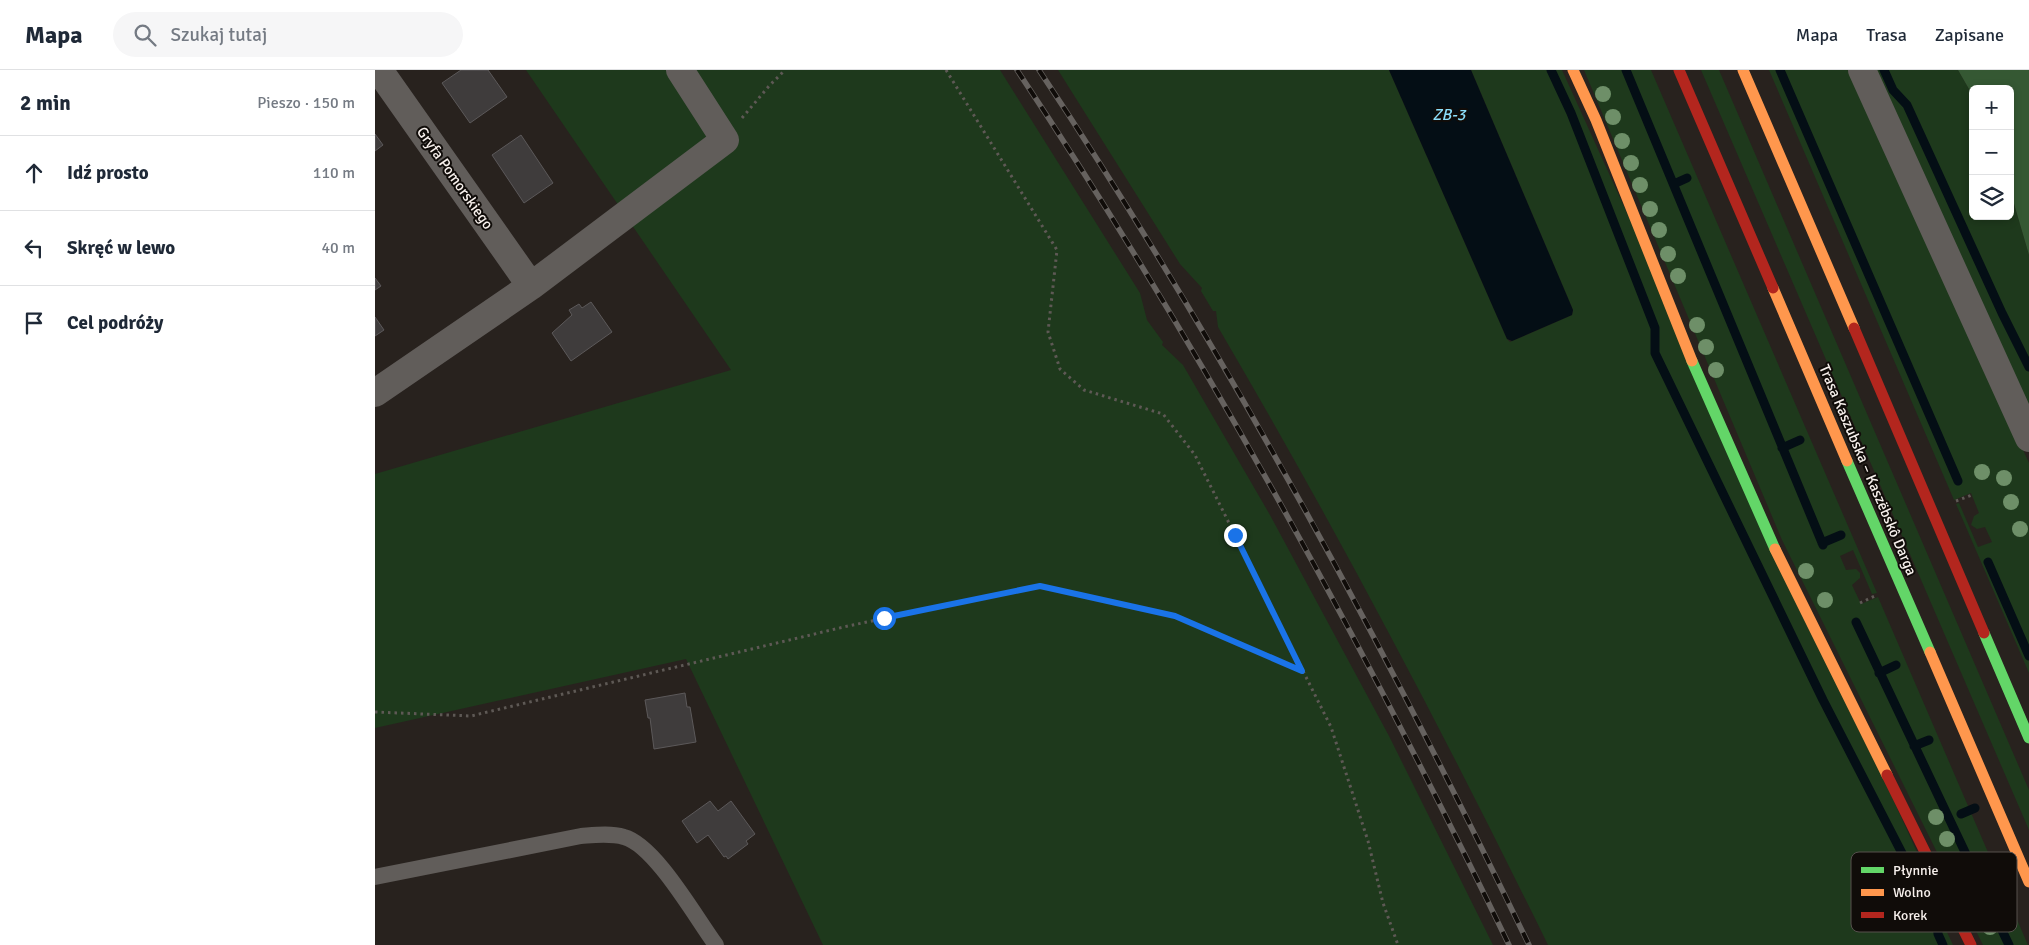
<!DOCTYPE html>
<html lang="pl">
<meta charset="utf-8">
<style>
body{margin:0;font-family:Signika,sans-serif;background:#f6f6f7;color:#1f2937}
.controls{position:absolute;right:15px;top:15px;display:grid;overflow:hidden;border-radius:8px;box-shadow:0 2px 8px #0003}
.controls button{width:45px;height:45px;display:grid;place-items:center;padding:0;border:0;border-bottom:1px solid #e0e1e3;background:#fff;color:#1f2937;font:25px sans-serif}
.stop{position:absolute;width:15px;height:15px;margin:-11px;border:4px solid #1a73e8;border-radius:50%;background:#fff}
.stop.end{background:#1a73e8;border-color:#fff;box-shadow:0 1px 5px #0008}
.list{margin:0;padding:0;list-style:none}
h2{display:flex;justify-content:space-between;align-items:center;height:65px;margin:0;padding:0 20px;font-size:21px}
h2 small{font-size:16px;font-weight:400;color:#747a83}
.list li{display:grid;grid-template-columns:32px 1fr auto;gap:15px;align-items:center;box-sizing:border-box;height:75px;padding:0 20px;border-top:1px solid #e0e1e3}
.list b{display:block;font-size:19px;white-space:nowrap}
.list em{font-size:16px;font-style:normal;color:#747a83}
.icon{flex:none;width:28px;height:28px;fill:none;stroke:currentColor;stroke-width:2;stroke-linecap:round;stroke-linejoin:round}
.map{position:relative;flex:none;width:1654px;height:875px;overflow:hidden}
header{display:flex;align-items:center;gap:30px;box-sizing:border-box;height:70px;padding:0 25px;background:#fff;border-bottom:1px solid #e0e1e3}
header strong{font-size:24px}
nav{display:flex;gap:28px;margin-inline-start:auto;font-size:18px}
.search{width:350px;height:45px;background:#f6f6f7;display:flex;align-items:center;gap:12px;box-sizing:border-box;padding:0 18px;border-radius:28px;color:#747a83;font-size:19px}
main{display:flex}
aside{flex:1;background:#fff}
.map>svg:first-child{display:block}
</style>
<header>
<strong>Mapa</strong>
<div class="search"><svg class="icon" aria-label="search" viewBox="0 0 24 24"><circle cx="10" cy="10" r="6"/><path d="M15 15l6 6"/></svg>Szukaj tutaj</div>
<nav><a>Mapa</a><a>Trasa</a><a>Zapisane</a></nav>
</header>
<main>
<aside>
<h2>2 min<small>Pieszo · 150 m</small></h2>
<ul class="list">
<li><svg class="icon" aria-label="ahead" viewBox="0 0 24 24"><path d="M12 20V5M6 11l6-6 6 6"/></svg><div><b>Idź prosto</b></div><em>110 m</em></li>
<li><svg class="icon" aria-label="left" viewBox="0 0 24 24"><path d="M17 20v-9H6M10 6l-5 5 5 5"/></svg><div><b>Skręć w lewo</b></div><em>40 m</em></li>
<li><svg class="icon" aria-label="arrive" viewBox="0 0 24 24"><path d="M6 21V4h12l-3 4 3 4H6"/></svg><div><b>Cel podróży</b></div></li>
</ul>
</aside>
<div class="map">
<svg width="1654" height="875" viewBox="0 0 1654 875">
<rect width="100%" height="100%" fill="#28221e"/>
<!-- green -->
<path fill="#1e391c" d="M151,0H625L765,223L772,250L788,272L787,275L808,295L895,445L1014,666L1118,875H448L311,589L0,658V404L356,300Z
M683,0H1014L1132,269L1135,272L1197,245L1198,240L1096,0H1187L1571,846V860L1578,875H1173C1070,665 961,458 843,257L841,241H838L826,221L827,218L805,194Z
M1209,0H1276L1502,523L1497,524L1478,480L1465,486L1471,500L1481,499L1485,503V508L1477,515L1486,534L1503,527L1653,875H1608L1407,470Z
M1326,0H1344L1654,720V760Z
M1394,0H1476L1654,393V603L1581,434L1584,433L1603,477L1617,472L1610,457L1602,459L1596,455L1599,446L1604,443L1596,423L1579,430Z
M1499,0H1583L1598,26V146H1635V120L1654,185V343Z"/>
<!-- forest -->
<path fill="#355833" d="M1583,0H1654V185L1635,120V19H1598V26Z"/>
<!-- water -->
<path fill="#040e15" d="M1014,0H1096L1198,240L1197,245L1137,271L1132,269Z"/>
<g fill="none" stroke-linecap="round" stroke-linejoin="round">
<!-- stream -->
<path stroke="#040e15" stroke-width="9" d="M1176,0L1196,43L1280,258V283L1448,630L1562,851L1563,864L1568,875
M1251,0L1448,475
M1405,0L1583,411
M1509,0L1518,20L1532,35L1627,243L1654,297
M1301,113L1312,108
M1407,378L1425,370
M1447,473L1466,465
M1613,492L1654,586
M1481,552L1634,875
M1504,603L1521,595
M1539,676L1554,670
M1586,744L1600,738"/>
</g>
<!-- building -->
<path fill="#3f3c3c" stroke="#5c595a" d="M86,0H113L132,27L95,53L67,13Z
M0,64L8,75L0,81Z
M146,65L178,113L149,133L117,85Z
M0,208L6,216L0,220Z
M216,232L237,262L196,291L177,263L197,245L194,240L204,234L207,238Z
M0,247L9,260L0,266Z
M310,623L312,637H315L321,672L279,679L275,648H273L270,630Z
M335,731L343,741L356,731L380,764L371,771L373,774L353,789L351,786L349,787L333,765L322,773L307,751Z"/>
<g fill="none" stroke-linecap="round" stroke-linejoin="round">
<!-- path -->
<path stroke="#5e5955" stroke-width="3" stroke-dasharray="2.5 4" stroke-linecap="butt" d="M571,0L682,180L673,262L685,299L709,320L788,344L820,385L956,657L993,771L1008,833L1023,875
M367,48L394,16L410,0
M1581,431L1597,425
M1485,533L1502,525
M0,642L96,646L473,556L665,516L800,546L926,601"/>
<!-- lane -->
<path stroke="#615d5a" stroke-width="16" d="M0,807L206,766C220,765 235,763 249,767C280,775 321,848 341,875"/>
<!-- street -->
<path stroke="#615d5a" stroke-width="28" d="M4,0L156,216
M1487,0L1654,368
M0,323L156,216L350,70L305,0"/>
<!-- fast -->
<path stroke="#63d668" stroke-width="11" d="M1317,291L1400,479
M1472,391L1555,582
M1609,563L1654,668"/>
<!-- slow -->
<path stroke="#ff974d" stroke-width="11" d="M1198,0L1221,50L1317,291
M1368,0L1479,258
M1398,218L1472,391
M1400,479L1512,705
M1555,582L1654,812"/>
<!-- jam -->
<path stroke="#b3261e" stroke-width="11" d="M1304,0L1398,218
M1479,258L1609,563
M1512,705L1596,875"/>
<!-- rail casing -->
<g stroke="#66625f" stroke-width="5.5">
<path id="rail" d="M642,0C827,279 989,574 1134,875
M664,0C849,278 1009,574 1154,875"/>
</g>
<!-- rail -->
<use href="#rail" stroke="#100c09" stroke-width="4" stroke-dasharray="11" stroke-linecap="butt"/>
</g>
<!-- trees -->
<g fill="#6e8f68">
<circle cx="1228" cy="24" r="8"/>
<circle cx="1238" cy="47" r="8"/>
<circle cx="1247" cy="71" r="8"/>
<circle cx="1256" cy="93" r="8"/>
<circle cx="1265" cy="115" r="8"/>
<circle cx="1275" cy="139" r="8"/>
<circle cx="1284" cy="160" r="8"/>
<circle cx="1293" cy="184" r="8"/>
<circle cx="1303" cy="206" r="8"/>
<circle cx="1322" cy="255" r="8"/>
<circle cx="1331" cy="277" r="8"/>
<circle cx="1341" cy="300" r="8"/>
<circle cx="1607" cy="402" r="8"/>
<circle cx="1629" cy="408" r="8"/>
<circle cx="1636" cy="432" r="8"/>
<circle cx="1645" cy="459" r="8"/>
<circle cx="1431" cy="501" r="8"/>
<circle cx="1450" cy="530" r="8"/>
<circle cx="1561" cy="747" r="8"/>
<circle cx="1572" cy="769" r="8"/>
<circle cx="1615" cy="857" r="8"/>
</g>
<g fill="none" stroke-linecap="round" stroke-linejoin="round">
<!-- route -->
<path stroke="#1a73e8" stroke-width="6" d="M509,548L665,516L800,546L927,601L860,465"/>
</g>
<g text-anchor="middle" dominant-baseline="central" stroke-width="4" stroke-linejoin="round" paint-order="stroke">
<!-- street labels -->
<g font-size="15" fill="#f8f1ed" stroke="#100c09">
<text transform="translate(80 108) rotate(55)">Gryfa Pomorskiego</text>
<text transform="translate(1493 400) rotate(67)">Trasa Kaszubska – Kaszëbskô Darga</text>
</g>
<!-- water labels -->
<g font-size="16" font-style="italic" fill="#8bdefb" stroke="#100c09">
<text x="1074" y="45">ZB-3</text>
</g>
</g>
<!-- legend -->
<rect x="1476" y="782" width="166" height="80" rx="8" fill="#100c09" stroke="#56514d" stroke-width="1"/>
<rect x="1486" y="797" width="23" height="6" fill="#63d668"/>
<rect x="1486" y="819" width="23" height="7" fill="#ff974d"/>
<rect x="1486" y="842" width="23" height="6" fill="#b3261e"/>
<g font-size="14" fill="#f8f1ed">
<text x="1518" y="805">Płynnie</text>
<text x="1518" y="827">Wolno</text>
<text x="1518" y="850">Korek</text>
</g>
</svg>
<div class="controls">
<button>+</button>
<button>−</button>
<button><svg class="icon" aria-label="layers" viewBox="0 0 24 24"><path d="M12 4l9 5-9 5-9-5zM3 14l9 5 9-5"/></svg></button>
</div>
<div class="stop" style="left:509px;top:548px"></div>
<div class="stop end" style="left:860px;top:465px"></div>
</div>
</main>
